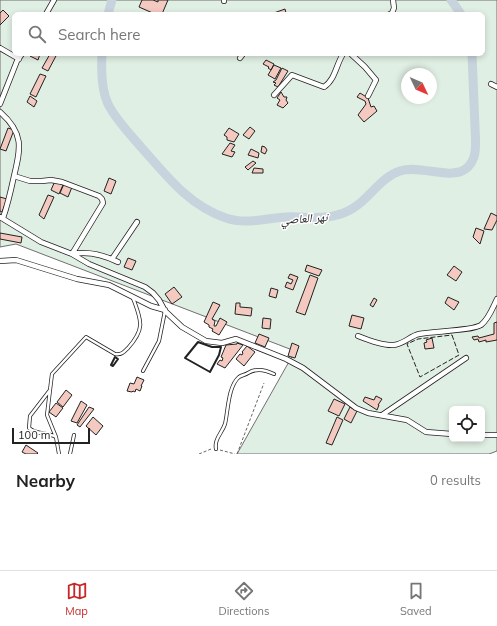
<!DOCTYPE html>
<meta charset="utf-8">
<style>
body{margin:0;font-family:Mulish,"Noto Naskh Arabic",sans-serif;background:#f6f6f6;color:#222}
.controls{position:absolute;right:12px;bottom:12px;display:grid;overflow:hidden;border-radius:6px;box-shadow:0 2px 6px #0003}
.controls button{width:36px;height:36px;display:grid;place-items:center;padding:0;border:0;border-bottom:1px solid #e0e0e0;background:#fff;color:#222;font:20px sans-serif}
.compass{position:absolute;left:401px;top:68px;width:36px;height:36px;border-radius:50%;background:#fff;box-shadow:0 2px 6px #0003;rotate:134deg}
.scale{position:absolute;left:12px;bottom:10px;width:78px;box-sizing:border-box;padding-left:4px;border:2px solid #222;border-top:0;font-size:11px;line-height:14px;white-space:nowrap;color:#222;-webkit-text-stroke:3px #fff;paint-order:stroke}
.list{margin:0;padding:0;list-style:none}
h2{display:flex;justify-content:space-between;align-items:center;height:52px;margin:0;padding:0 16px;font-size:17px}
h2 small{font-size:13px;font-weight:400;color:#767676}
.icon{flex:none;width:22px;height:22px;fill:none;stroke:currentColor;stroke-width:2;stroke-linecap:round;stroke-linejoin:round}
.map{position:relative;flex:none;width:497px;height:454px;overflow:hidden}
.search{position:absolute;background:#fff;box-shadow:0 2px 6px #0003;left:12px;right:12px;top:12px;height:44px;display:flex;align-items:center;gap:10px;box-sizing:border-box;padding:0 14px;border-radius:6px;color:#767676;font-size:15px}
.sheet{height:116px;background:#fff}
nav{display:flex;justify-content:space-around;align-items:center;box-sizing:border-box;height:56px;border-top:1px solid #e0e0e0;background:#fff;font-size:11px;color:#767676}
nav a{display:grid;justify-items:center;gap:2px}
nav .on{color:#c62828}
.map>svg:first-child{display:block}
</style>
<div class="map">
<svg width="497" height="454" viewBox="0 0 497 454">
<rect width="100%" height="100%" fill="#fff"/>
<!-- green -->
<path fill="#e0efe3" stroke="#6f6f6f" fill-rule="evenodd" d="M0,0H497V451L489,454H237L295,351L16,244L0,247ZM14,14H483V54H14ZM407,74H431V98H407ZM452,409H482V439H452Z"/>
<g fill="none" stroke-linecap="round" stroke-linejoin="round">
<!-- river -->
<path stroke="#c7d3dd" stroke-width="9" d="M451,0L461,14
M108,14L112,0
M102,54C101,71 101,89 108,104C116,120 130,134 141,147C166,175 189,206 226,218C246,225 266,218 286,217C303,216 321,220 337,215C367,208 375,179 400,171C421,164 453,182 468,167C470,165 473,160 474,157C477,147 475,136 475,127C474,102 473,78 472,54"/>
</g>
<!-- building -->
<path fill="#f3c9c0" stroke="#222" d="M142,0H153L158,2V0H168L162,14H155L139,7Z
M285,9L286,13L284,14H271Z
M3,10L9,16L0,25V13Z
M31,54H40L38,60L30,56Z
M50,54H57L48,71L42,68Z
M266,60L274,64L271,70L268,68L269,67L263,64Z
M274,65L281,68L275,79L268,75Z
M282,68L288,71L278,87L274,85L276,83L273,82L276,80Z
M40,74L46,76L36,97L30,94Z
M281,92L284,97H287L286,100L288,103L283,108L277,105L280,100L277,98Z
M360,93L368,98L371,107L374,106L377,111L364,122L358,115L366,104L365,101L357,97Z
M30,96L37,101L34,107L27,102Z
M250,127L255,131L249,139L243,135Z
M8,128L14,130L6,151L0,149Z
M229,128L239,134L234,142L227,140V137L224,135Z
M230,143L235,145L231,151L235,152L232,157L222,154Z
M262,146L265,147L267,150L265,154L261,152Z
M251,149L259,153L258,158L248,155Z
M253,161L256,163L248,170L245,167Z
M254,168L263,169V173H252Z
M109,178L116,181L111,194L104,191Z
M55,181L63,185L59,194L51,190Z
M64,184L72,187L68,197L60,193Z
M48,195L54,197L44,219L39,215Z
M0,197L7,199L2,212L0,211Z
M491,213L497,216V220L492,230L484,229Z
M476,228L484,231L480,244L473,237Z
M0,233L22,237L21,243L0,239Z
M128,258L136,261L132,270L124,267Z
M307,265L322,270L319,276L305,271Z
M454,266L462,272L456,281L447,275Z
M290,274L298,277L293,290L285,287L287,282L291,284L293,280L288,278Z
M310,275L318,278L305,315L296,312Z
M174,287L182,297L172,304L165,294Z
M271,288L278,290L276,298L269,296Z
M448,297L459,302L454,310L445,303Z
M374,298L377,300L373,307L370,305Z
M213,302L220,305L212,319L215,321L214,326H216L220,318L227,322L219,335L212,331L213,329L209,327V325L204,322Z
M236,303H240V307L252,308L251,316L235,314Z
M352,315L364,318L361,329L349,326Z
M263,318L271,319L270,329L262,328Z
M497,322V340L486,342V340L479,342L478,339L474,340L472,337L478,336L479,338L494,334V323Z
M259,334L269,338L265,347L255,343Z
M432,338L434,348L425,349L424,343L427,342L426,340Z
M237,343L243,345L225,368L217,364L220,360L222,361L223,358L221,357L226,345L237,344Z
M292,343L299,346L295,358L288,356Z
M247,346L255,352L244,366L236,359L240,354L242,355L243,353L242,352Z
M137,377L144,380L141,386H142L140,391L136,389L135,392L133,391L132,392L127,391L130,383L134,384Z
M66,390L72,395L63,407L57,402Z
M376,396L382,399L378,405H379L377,410L363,401L365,397L374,400Z
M334,399L345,404L339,416L328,411Z
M81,401L87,405L77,423L71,421Z
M56,403L63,408L56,417L49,412Z
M89,407L94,409L80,427L77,425Z
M350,407L357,411L351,423L344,419Z
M93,417L103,426L96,435L86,426Z
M337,417L343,420L332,445L326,443Z
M26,445L38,453L37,454H26L22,452Z"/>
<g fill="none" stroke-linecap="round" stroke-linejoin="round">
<!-- service casing -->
<g stroke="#222" stroke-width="4">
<path id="service" d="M143,371L159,341L165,311
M50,390L47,415L56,437
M216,449C214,439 222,433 225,424C228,412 228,386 239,377C242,375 245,375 248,373C256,368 264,369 274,374
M59,454L56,437C47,432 36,435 29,428L30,416L50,390L52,374L86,337L115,354C122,355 124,352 128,348C146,328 141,320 133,298
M70,454L74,435"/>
</g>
<!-- minor casing -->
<g stroke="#222" stroke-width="6">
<path id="minor" d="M224,1V0
M46,14L54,0
M390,14L392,13L394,8L393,0
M0,48L19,59
M351,54L365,67L376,80L368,96
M240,58L243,54
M491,84L497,87
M274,95L292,75L324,87C335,80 336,65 343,54
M0,104L17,61L22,54
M0,112C24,133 21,148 14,176C11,190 8,204 3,218
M14,176L30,181H42L51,180L62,182L99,196L102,199L103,203L72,254
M0,217L41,242L72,254L89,264L145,287L153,293L159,300L165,311L182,327L206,341L222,343L236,339L286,359L303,368L356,408L368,413L407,420L426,432L452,434
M72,254C87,251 104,255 118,262
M112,259L137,222
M0,261L16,260L77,279L109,285L151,306L165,310
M358,336C368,340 383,346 394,345C404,344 410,336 419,334C432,331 472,331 481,325C489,319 493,307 497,299
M382,415L466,358
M482,435H497"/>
</g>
<!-- path -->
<path stroke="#646464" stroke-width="1" stroke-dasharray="3 2" stroke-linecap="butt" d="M220,450L235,454
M199,454L211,449
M237,454L264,383"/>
<!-- service -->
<use href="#service" stroke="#fff" stroke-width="2.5"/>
<!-- minor -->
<use href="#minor" stroke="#fff" stroke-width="4.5"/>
<!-- fence -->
<path stroke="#222" stroke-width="1" stroke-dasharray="5 2" stroke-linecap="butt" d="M452,335L459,355L420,377L407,344L418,339Z"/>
<!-- wall -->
<path stroke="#222" stroke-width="2" d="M198,342L212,347H221L219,355L210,372L185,358Z
M115,357L118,359L113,366L111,365Z"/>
</g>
<g text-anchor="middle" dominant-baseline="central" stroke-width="3" stroke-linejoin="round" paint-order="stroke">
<!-- water labels -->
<g font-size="12" font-style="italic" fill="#222" stroke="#fff">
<text transform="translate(304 218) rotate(-4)">نهر العاصي</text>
</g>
</g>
</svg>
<div class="controls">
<button><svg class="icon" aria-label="locate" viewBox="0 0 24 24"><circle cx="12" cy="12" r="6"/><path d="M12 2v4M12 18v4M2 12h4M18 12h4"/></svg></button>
</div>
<svg class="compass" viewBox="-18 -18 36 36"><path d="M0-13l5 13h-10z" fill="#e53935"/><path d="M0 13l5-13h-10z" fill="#767676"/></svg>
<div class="scale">100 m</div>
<div class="search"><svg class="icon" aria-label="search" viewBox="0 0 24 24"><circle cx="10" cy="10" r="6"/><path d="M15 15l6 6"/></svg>Search here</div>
</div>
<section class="sheet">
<h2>Nearby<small>0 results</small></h2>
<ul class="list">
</ul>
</section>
<nav>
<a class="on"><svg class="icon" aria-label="map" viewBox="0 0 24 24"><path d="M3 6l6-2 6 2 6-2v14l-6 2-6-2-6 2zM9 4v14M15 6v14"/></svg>Map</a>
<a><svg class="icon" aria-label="directions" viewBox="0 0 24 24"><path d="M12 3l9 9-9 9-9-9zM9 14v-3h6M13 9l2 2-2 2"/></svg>Directions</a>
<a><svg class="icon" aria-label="saved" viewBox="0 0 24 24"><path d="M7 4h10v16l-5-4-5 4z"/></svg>Saved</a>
</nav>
